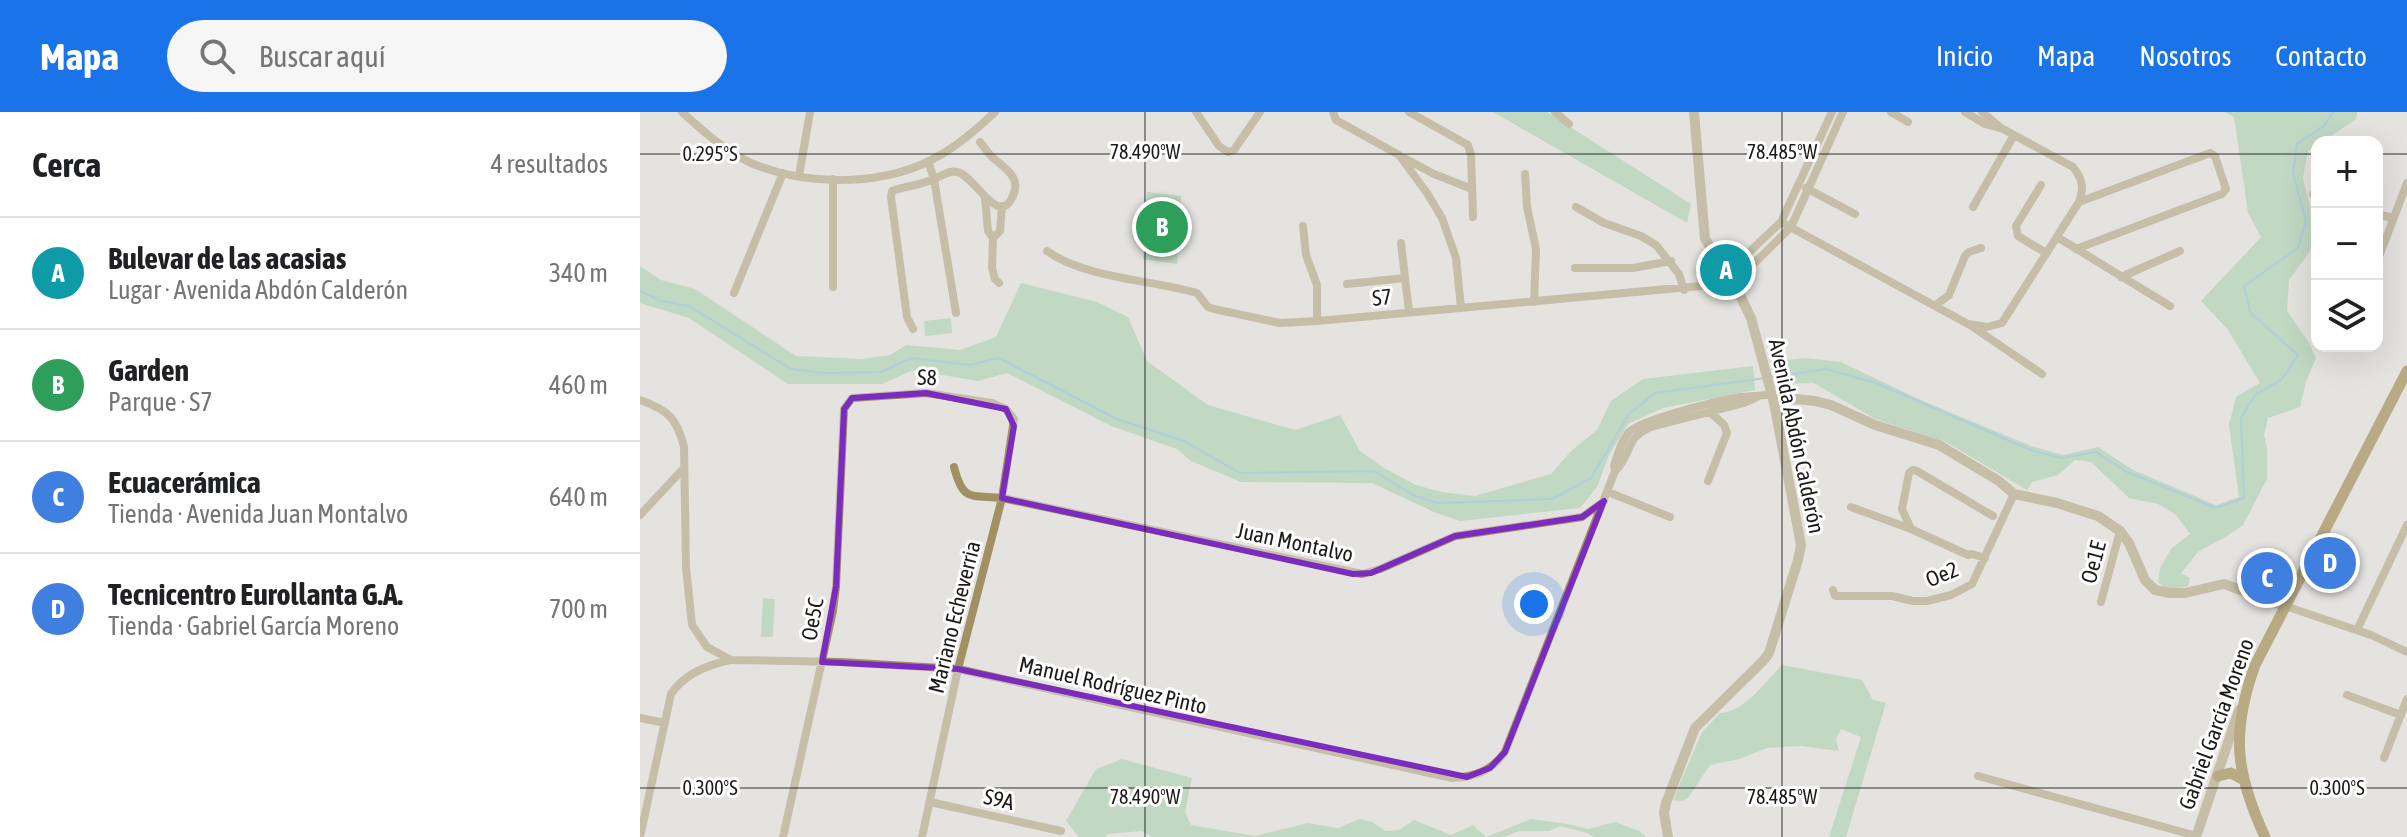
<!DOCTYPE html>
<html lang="es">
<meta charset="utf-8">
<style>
body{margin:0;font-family:"Asap Condensed",sans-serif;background:#f6f6f6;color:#202124}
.controls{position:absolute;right:24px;top:24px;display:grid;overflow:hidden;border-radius:16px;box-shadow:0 8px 32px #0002}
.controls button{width:72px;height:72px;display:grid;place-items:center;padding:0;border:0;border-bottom:2px solid #e0e0e0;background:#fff;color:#202124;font:40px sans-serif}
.you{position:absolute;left:894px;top:492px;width:28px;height:28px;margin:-20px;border:6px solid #fff;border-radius:50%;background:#1a73e8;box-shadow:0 0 0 12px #1a73e833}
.badge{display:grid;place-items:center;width:52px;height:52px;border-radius:50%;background:#1a73e8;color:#fff;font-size:26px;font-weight:700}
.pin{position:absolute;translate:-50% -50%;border:4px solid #fff;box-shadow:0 2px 8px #0006}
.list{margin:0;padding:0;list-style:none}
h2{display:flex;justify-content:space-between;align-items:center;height:104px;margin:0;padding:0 32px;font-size:34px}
h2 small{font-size:26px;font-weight:400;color:#757577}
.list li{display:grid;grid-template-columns:52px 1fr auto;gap:24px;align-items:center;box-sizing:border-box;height:112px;padding:0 32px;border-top:2px solid #e0e0e0}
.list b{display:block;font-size:30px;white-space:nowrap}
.list p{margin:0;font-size:26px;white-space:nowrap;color:#757577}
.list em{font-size:26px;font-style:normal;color:#757577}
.icon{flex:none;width:44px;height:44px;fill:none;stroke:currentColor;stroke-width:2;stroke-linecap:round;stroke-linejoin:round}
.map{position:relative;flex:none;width:1767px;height:725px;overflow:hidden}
header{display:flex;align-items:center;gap:48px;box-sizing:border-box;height:112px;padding:0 40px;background:#1a73e8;color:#fff}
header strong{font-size:38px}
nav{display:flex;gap:44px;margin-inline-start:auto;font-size:28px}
.search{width:560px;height:72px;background:#f6f6f6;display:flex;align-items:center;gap:20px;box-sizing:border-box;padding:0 28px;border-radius:44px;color:#757577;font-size:30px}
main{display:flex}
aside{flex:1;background:#fff}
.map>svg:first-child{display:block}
</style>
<header>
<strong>Mapa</strong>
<div class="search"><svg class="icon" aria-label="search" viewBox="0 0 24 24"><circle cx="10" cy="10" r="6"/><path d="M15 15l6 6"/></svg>Buscar aquí</div>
<nav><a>Inicio</a><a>Mapa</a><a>Nosotros</a><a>Contacto</a></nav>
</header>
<main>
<aside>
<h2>Cerca<small>4 resultados</small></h2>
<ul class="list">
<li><span class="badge" style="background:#0f9aa8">A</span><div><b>Bulevar de las acasias</b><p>Lugar · Avenida Abdón Calderón</p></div><em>340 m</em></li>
<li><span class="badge" style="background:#2e9e5b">B</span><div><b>Garden</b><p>Parque · S7</p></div><em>460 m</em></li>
<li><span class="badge" style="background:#3f7fe0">C</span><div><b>Ecuacerámica</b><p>Tienda · Avenida Juan Montalvo</p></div><em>640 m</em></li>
<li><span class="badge" style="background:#3f7fe0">D</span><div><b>Tecnicentro Eurollanta G.A.</b><p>Tienda · Gabriel García Moreno</p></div><em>700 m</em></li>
</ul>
</aside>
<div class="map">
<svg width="1767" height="725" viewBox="0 0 1767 725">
<rect width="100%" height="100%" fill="#e5e3e0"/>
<!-- green -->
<path fill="#96c99f" d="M853,0H907L1051,92L1047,111Z
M1585,0H1717L1716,7L1682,30H1677V33L1668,39L1663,66L1670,94L1673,135L1649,168L1647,199L1668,229L1676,246L1666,270L1660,295L1628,306L1624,323L1627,337V367L1603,413L1584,426L1559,439L1541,461L1550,466L1548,474C1537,477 1526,479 1518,470L1520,456L1531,437L1550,422L1536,403L1518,392L1489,386L1451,350L1435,348L1418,363L1392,370L1387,378L1306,330L1235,307L1174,271L1137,272L1131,255L1136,249L1165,246L1201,250L1283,289L1391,334L1423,343L1458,335L1493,358L1576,393L1599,385L1589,313L1596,285L1620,271L1588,218L1561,189L1621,125L1608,101L1594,5Z
M507,80L541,84L537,152L503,147Z
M0,154L21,168L55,177L156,244L222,247L250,243L266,233L320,238L356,225L381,171L457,190L488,205L507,249L568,293L655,318L700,303L720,339L744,356L776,373L802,380L835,384L911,362L931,339L957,318L971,289L1003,267L1113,254L1115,278L1023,296L988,312L969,343L957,375L940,396L820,409L796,401L732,371L601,370L551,349L537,337L471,314L367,261L338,269L273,258L242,272H148L49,206L0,191Z
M311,206L312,221L285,224L284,209Z
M123,486L135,487L133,525H121Z
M1142,553L1222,568L1233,588L1246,591L1206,725H1189L1221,625L1201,617L1196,627L1199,639L1161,634L1127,636L1099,647L1070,653L1048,686L1042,689L1033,688L1062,620L1080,601C1105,600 1125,570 1142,553Z
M482,647L552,666L545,700L551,713L615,724L668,711L698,716L719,707L732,710L745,719L759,718L774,708L811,723L833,713L846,725L891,707L927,712L948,717L975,710L999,719L1006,725H954L947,721L920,714L909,719H879L864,725H512L502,719L467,722L466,725H439L426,709L456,657Z"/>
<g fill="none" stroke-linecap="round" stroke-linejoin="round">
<!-- stream -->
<path stroke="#6db8d6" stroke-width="2" d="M0,179L21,189L49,194L151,257L183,261L241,260L271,246L330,253L359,246L477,307L544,329L600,361L734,359L773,383L798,391L912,387L951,366L989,302L1015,281L1125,266
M1131,265L1186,257L1236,271L1393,339L1423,346L1456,340L1487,360L1576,396L1604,386L1601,306L1615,283L1641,268L1658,243L1610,200L1604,174L1658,136L1666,109L1653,61L1657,32L1684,14L1693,0"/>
<!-- minor -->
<path stroke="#a19062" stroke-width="8" d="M42,0C63,19 85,39 111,51C168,75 248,75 302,42C321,31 339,15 355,0
M556,0L579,34L588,40L594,38L620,0
M693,0L696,8L759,43L787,81L802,106L816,146L821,196
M769,0L828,33L831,43L833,105
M915,0L929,12
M1251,0L1268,10
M1342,0L1360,15
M764,46L794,62L832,77
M288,49L294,67L316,201
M885,62L887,95L896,137L894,190
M159,64L170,0
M1401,73L1376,114L1378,124L1406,141
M1166,76L1215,102
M1673,82L1677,83
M345,87L348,119L353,126L352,156L355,167L359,171
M936,95L964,111L1001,124L1016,133L1039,162L1044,178
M1333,95L1374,23
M1737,102L1753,106
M1141,110L1328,212L1347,215L1362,211L1439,90C1444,77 1443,67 1433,55L1363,17L1345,12L1325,0
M663,114L666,143L677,173V209
M1417,125L1530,194
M353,126L360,119L362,94
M761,131L769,200
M1436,137L1582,82L1586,77L1575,44L1570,41L1439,90
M407,139C444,166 512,168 557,181L568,195L574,197L640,211L677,209L1094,171L1151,115L1203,0
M1737,150L1767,71
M935,156H993L1031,149
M1086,162L1141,110L1192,0
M1481,165L1540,139
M707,172L765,166
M193,175V67
M94,181L143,61
M1296,193L1309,183L1325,144L1329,140L1341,136
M1330,213L1402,262
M273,217L267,205L251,85L252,79C266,74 281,73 294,67C302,64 309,58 317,60C335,63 358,117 373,84C382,65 364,56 352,45C348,41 344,35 340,30
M0,288C28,298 37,306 44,335L46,455L52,513L67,535L91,548L201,550L318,557L812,666C835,665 851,659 865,640L975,359C992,344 984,326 1011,315L1104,291L1117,285
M314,355C323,390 330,383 362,386L722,462L740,457L815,424L942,405L964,389
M975,359L974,354C978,342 981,329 989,320C1002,307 1081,288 1101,285C1112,284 1122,284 1132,282
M1068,369L1087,321L1084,313L1070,300
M968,380L1030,405
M1211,395L1271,417
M0,403L44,356
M1345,446L1332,442L1328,443L1271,417L1262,397L1269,361L1273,358L1277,359L1353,404
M1193,478L1195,484H1252L1273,489H1287L1311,483L1332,472L1374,382
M1461,490L1480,419
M1645,494L1731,523L1767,540
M1717,518L1767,413
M1707,583L1761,603
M0,606L25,611
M1744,646L1767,587
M1338,664L1557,724
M290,690L421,719
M0,725L31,582C44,562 67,553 90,548
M143,725L193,499L196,474L204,297L212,286L286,281L352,291L366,297L374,307L362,386L318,557L282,725"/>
<!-- tertiary -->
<path stroke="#a19062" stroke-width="10" d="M1134,291L1156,287L1175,289L1191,293L1235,313L1299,333L1359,369L1374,382L1417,391L1458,404L1480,419L1489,431L1505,468L1515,478L1530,481H1545L1584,472L1645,494
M1028,725L1024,701L1026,691L1055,616L1123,549L1129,541L1158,448L1161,433L1134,291L1111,206L1094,171L1065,127L1054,0
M1556,725L1599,598"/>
<!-- secondary -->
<path stroke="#806614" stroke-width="11" d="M1578,664L1591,661L1604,668
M1625,725C1595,660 1591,620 1615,553L1767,259"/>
</g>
<!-- marked area -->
<path d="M0 0H1767V725H0ZM286,281L366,297L374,314L362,386L713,462L731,461L815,424L942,405L964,389L865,640L850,656L827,665L318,557L182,550L196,474L204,297L212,286Z" fill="#e5e3e0" fill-opacity=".55" fill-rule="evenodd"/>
<path fill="none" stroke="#7b2cbf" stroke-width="6" stroke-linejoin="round" d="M286,281L366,297L374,314L362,386L713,462L731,461L815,424L942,405L964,389L865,640L850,656L827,665L318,557L182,550L196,474L204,297L212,286Z"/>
<!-- ticks -->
<path fill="none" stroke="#1c1b1a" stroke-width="2" stroke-opacity="0.45" d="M505,0V725M1142,0V725M0,42H1677M1737,42H1767M0,676H1767"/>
<g text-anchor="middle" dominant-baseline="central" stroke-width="6" stroke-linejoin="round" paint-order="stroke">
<!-- street labels -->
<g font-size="22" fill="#1c1b1a" stroke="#fff">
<text transform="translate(742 185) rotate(-6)">S7</text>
<text transform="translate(287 265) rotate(2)">S8</text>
<text transform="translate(1157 324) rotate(78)">Avenida Abdón Calderón</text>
<text transform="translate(655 430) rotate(12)">Juan Montalvo</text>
<text transform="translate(1453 450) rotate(-75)">Oe1E</text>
<text transform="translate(1302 462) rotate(-23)">Oe2</text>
<text transform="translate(314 505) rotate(-76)">Mariano Echeverria</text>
<text transform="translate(172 507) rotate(-80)">Oe5C</text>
<text transform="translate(473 573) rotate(13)">Manuel Rodríguez Pinto</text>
<text transform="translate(1576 612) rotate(-70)">Gabriel García Moreno</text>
<text transform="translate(359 687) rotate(13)">S9A</text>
</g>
</g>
<g font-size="20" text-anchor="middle" fill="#1c1b1a" stroke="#fff" stroke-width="6" stroke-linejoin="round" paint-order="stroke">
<text x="505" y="47">78.490°W</text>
<text x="1142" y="47">78.485°W</text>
<text x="70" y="49">0.295°S</text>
<text x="70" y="683">0.300°S</text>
<text x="1697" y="683">0.300°S</text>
<text x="505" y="692">78.490°W</text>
<text x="1142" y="692">78.485°W</text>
</g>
</svg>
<div class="controls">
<button>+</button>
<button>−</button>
<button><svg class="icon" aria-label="layers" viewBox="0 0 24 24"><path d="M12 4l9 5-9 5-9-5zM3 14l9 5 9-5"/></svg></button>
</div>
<div class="you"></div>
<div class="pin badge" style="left:1086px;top:158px;background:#0f9aa8">A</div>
<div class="pin badge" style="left:522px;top:115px;background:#2e9e5b">B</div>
<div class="pin badge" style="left:1627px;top:466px;background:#3f7fe0">C</div>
<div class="pin badge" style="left:1690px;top:451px;background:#3f7fe0">D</div>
</div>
</main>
